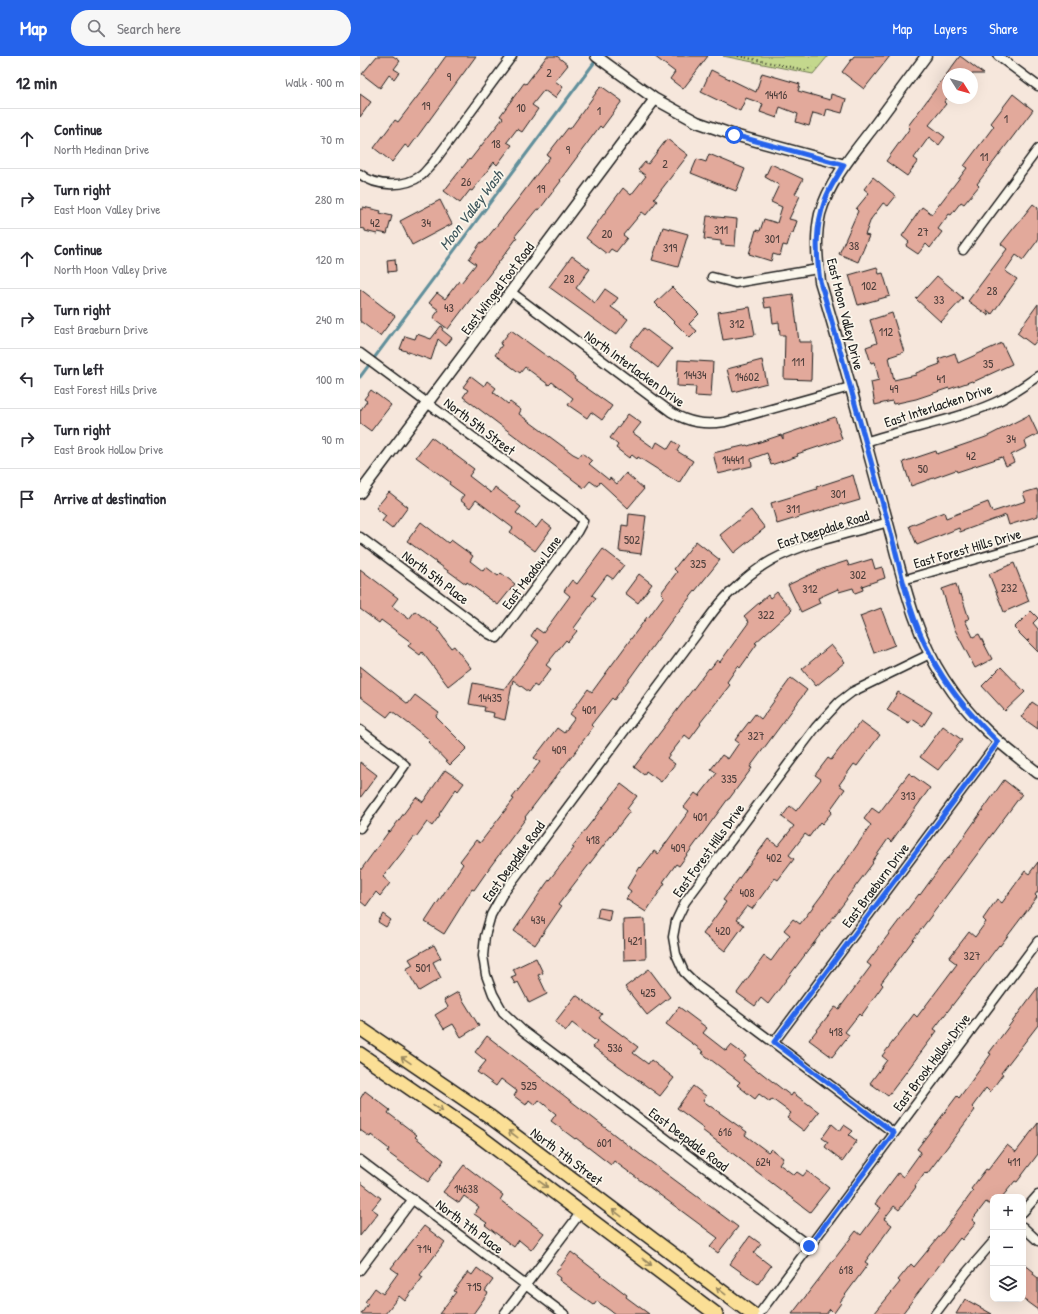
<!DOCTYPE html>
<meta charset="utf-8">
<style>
body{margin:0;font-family:"Patrick Hand",sans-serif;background:#f7f7f7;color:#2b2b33}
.controls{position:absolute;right:12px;bottom:12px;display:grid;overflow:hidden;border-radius:8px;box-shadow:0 4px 16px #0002}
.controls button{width:36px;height:36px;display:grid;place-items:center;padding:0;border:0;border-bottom:1px solid #e1e1e2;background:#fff;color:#2b2b33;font:20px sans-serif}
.compass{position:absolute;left:582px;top:12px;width:36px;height:36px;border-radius:50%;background:#fff;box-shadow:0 4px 16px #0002;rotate:127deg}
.stop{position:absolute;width:12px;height:12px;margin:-9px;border:3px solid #2563eb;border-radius:50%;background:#fff}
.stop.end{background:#2563eb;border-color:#fff;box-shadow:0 1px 4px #0008}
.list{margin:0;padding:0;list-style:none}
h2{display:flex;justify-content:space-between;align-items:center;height:52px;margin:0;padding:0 16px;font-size:17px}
h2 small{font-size:13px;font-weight:400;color:#7c7c81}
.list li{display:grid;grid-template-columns:26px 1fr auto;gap:12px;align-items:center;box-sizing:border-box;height:60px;padding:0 16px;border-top:1px solid #e1e1e2}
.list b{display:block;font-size:15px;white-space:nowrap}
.list p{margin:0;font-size:13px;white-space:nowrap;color:#7c7c81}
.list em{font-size:13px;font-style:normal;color:#7c7c81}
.icon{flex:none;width:22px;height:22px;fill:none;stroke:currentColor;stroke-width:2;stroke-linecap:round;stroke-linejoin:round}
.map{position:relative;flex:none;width:678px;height:1258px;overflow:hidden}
header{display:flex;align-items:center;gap:24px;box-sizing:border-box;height:56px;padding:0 20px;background:#2563eb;color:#fff}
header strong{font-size:19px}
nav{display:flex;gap:22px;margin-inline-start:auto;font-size:14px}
.search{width:280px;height:36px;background:#f7f7f7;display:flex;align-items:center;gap:10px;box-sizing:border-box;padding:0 14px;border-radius:22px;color:#7c7c81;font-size:15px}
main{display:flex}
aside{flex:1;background:#fff}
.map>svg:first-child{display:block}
</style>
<header>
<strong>Map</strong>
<div class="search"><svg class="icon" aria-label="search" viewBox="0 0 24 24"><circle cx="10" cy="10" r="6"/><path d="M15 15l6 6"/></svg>Search here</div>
<nav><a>Map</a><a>Layers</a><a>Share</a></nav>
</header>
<main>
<aside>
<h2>12 min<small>Walk · 900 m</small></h2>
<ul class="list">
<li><svg class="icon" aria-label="ahead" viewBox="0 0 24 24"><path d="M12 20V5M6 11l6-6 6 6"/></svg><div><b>Continue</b><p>North Medinan Drive</p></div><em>70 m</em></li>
<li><svg class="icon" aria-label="right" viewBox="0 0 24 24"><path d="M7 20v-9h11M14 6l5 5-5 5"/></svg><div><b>Turn right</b><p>East Moon Valley Drive</p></div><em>280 m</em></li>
<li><svg class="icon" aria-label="ahead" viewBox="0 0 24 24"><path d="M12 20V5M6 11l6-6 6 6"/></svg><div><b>Continue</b><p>North Moon Valley Drive</p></div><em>120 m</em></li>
<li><svg class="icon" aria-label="right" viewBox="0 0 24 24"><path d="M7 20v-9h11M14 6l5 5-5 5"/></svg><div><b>Turn right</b><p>East Braeburn Drive</p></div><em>240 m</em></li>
<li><svg class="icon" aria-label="left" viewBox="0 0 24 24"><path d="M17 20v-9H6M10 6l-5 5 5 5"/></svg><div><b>Turn left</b><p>East Forest Hills Drive</p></div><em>100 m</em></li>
<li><svg class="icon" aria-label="right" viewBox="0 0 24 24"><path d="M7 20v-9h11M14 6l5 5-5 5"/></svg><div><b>Turn right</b><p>East Brook Hollow Drive</p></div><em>90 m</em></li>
<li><svg class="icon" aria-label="arrive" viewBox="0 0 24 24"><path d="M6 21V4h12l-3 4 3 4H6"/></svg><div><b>Arrive at destination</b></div></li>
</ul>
</aside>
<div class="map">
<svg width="678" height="1258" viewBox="0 0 678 1258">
<rect width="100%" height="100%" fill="#f6e7dc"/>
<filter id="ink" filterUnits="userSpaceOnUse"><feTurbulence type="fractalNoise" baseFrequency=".025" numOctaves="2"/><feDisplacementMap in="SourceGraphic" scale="8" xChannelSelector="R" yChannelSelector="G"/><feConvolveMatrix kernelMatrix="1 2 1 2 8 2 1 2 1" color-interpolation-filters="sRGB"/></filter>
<g filter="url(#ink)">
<!-- green -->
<path fill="#c4d88d" stroke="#707a54" d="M363,0H468L453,18Z"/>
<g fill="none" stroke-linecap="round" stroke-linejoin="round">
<!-- stream -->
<path stroke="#618f9b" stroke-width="3" d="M0,321L237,3"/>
</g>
<!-- building -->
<path fill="#e2a99b" stroke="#1c1c1c" d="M17,0H33L40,5L34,13L39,16L34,23L29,19L20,32L2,18Z
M86,0H116L49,92L45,89L32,106L14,92L35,64L38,66L77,15L76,14Z
M187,0H197L208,9L195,25L203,31L195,42L184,34L172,49L178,53L162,76L157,73L147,86L152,89L137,109L134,106L112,135L110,134L100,147L84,135L109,103L110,104L143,62L140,60L164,27L166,28Z
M294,0H348L323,33L310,23L315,16Z
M494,0H530L504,33L482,16Z
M600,0L624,18H588V41L584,46L586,48L569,69L585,81L579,89L569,81L554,102L558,105L547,120L526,105L550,72L548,70Z
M351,14L396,36L402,17L440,28L438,35L470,44L471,38L486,43L482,57L467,53L465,60L453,57L449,70L436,66L438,58L420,51L417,62L400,56L403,48L386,42L380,55L341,36Z
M241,30L262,45L242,72L240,70L200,124L201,125L179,154L177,153L155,180L157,182L88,273L73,262L79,254L69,247L77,237L85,243L99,225L101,227L116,208L109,203L121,186L123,187L158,143L190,101L187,99L208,72L210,73Z
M0,38L11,46L0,61Z
M653,38L673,54L617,128L619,130L604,148L601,146L591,159L589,158L578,173L582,176L570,192L566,188L558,198L546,190L549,186L542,180L562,151L572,158L607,112L604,110L634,70L631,67Z
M307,83L328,99L294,143L297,145L286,159L282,156L263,179L267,182L256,196L251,193L247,198L226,182L263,132L271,139L286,120L278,114L285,106L288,108Z
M349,98L385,113L376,135L331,117L337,103L346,106Z
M411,108L443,123L435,138L440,140L429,163L437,165L433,177H431L427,190L423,189L420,200L413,198L411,205L389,198L396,174L400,175L404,163L417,167L422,151L411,146L419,129L405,121Z
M513,121L536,140L528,150L523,147L511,163L505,179L509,180L498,206L479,198L498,155L496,153L509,137L504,133Z
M80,144L92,168L52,189L40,165Z
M673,148L678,152V184L663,204L656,199L645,215L657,223L632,258L627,254L629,260L608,245L647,193L641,188Z
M3,151L21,155L20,157L32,160L27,178L18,176L17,178L5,175V173L0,172V153H3Z
M347,160L377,163L375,190L361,189V185L344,183Z
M303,171L328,178L318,211L292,204Z
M212,200L230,213L216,232L235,247L245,233L258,242L251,251L268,263L256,279L189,231Z
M35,203L36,215L28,216L27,204Z
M517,211L519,218L523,217L530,240L498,249L489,219Z
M577,220L603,242L581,266L556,243Z
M312,231L339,258L329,268L337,275L330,282L295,247Z
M0,233L35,260L20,280L0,265Z
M433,238L439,286H452L451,324L424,323L425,279H420L419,266L413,267L411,251L405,252L403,242Z
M678,248V283L673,289L657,277Z
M390,251L395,279L363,284L358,256Z
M532,257L544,296L529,301L534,324L556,319V317L580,308L578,303L595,297L598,307L642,287L652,308L613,326L612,325L589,333V332L556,343L533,348L532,345L515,349L511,326L519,324L515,306L511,307L506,291L517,287L510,264Z
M81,270L83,271L82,274L92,282L86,290L78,283L71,304L40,293L45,280L55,283L57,278L71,283Z
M284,272L312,293L298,312L270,290Z
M151,274L215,321L214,323L252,350L242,364L231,356L227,362L208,349L213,342L192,326L189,329L165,311L160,317L135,299L142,289L140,288Z
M318,304L353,306L351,341L335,340L336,331L317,330Z
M402,304L407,327L373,336L367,313Z
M111,320L124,330L127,325L136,332L133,336L148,348L150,346L161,354L159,358L213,398L219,401L222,397L232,405L229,408L249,424L250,422L257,428L266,417L284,433L268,452L240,426L237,430L230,425L224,432L103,341L108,334L103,331Z
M11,334L31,349L11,375L0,367V355L7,345L4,343Z
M268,358L281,367L273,377L294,392L297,386L308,393L313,385L320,390L317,395L333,405L319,427L278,401L277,403L272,399L269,402L256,392L258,389L250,382Z
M669,359L678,378L665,385L667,391L651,399L654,406L646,410L642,401L597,416L596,414L551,430L543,406L576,395L577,398L626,381Z
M475,361L482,383L437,398L438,400L411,409L407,397L391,403L392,410L358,418L353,397L387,389L388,390L421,379L423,383V379Z
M71,381L114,413L109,420L131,437L135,431L161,451L156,457L176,472L182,464L192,472L175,495L150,476L153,472L116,444L110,452L100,444L104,439L89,428L90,426L56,401Z
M493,419L500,444L483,449L482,448L417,468L411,447L457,433L456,431Z
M677,433L678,437V460L649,469L646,459L600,476L599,472L557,489L549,470L584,456L586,462L628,446L632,456L666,445L663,437Z
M29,436L48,451L32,473L22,465L26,460L16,452Z
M391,454L405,472L374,497L360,479Z
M269,458L286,460L281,498L259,495L262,469L268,470Z
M61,466L88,487L91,484L113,500L110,505L123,515L126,511L138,520L141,517L155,528L138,549L107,526L106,528L47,485Z
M336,485L360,504L311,565L254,644L252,642L231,669L233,671L220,689V690L197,719L165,761L166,762L130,811L114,834L112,833L84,878L65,866L103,808L100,805L116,784L120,787L154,743L152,742L180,706L174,702L197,672L204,677L215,662L210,658L228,633L232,636L287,561L288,562L304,540L301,537L317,516L314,513Z
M243,493L264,509L253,523L247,519L232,539L236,542L214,572L217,575L208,586L206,584L186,609L191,613L177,631L174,629L169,636L153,624L145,664L133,661L134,657L124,655L125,651L109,648L113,627L144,633L179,586L171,580L176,572L183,577L210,540L204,535L212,524L217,528Z
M512,503L515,513L522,511L525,522L502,530L503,534L495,537L493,532L479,536L478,533L458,542L460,547L441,556L428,529L462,513L487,505L489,510Z
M654,507L669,545L644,556L629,518Z
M0,513L38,542L32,550L49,563L55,555L79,573L78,574L91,592L94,590L111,612L88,630L62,596L60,599L48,590L51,586L21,564L19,567L0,553Z
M279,518L292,528L278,547L265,537Z
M596,528L599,539L601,538L609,563L605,564L613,581L619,578L632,603L615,612L594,572L582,533Z
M417,536L432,554L395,587L397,588L380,612L378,610L367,626L370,629L340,667L341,668L330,683L325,679L307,702L315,708L301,726L286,715L284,719L274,711L349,612L350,613L357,604L360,606L389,566L384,560L408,539L410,542Z
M521,552L535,589L514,597L500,560Z
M671,555L678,562L673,567L678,573V596L667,585L669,584L667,585L654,572Z
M471,589L485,606L456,630L442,613Z
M0,610L48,648L55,639L79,657L76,661L107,692L90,709L68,686L70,684L32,655L27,661L0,641Z
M641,611L665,636L645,655L622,630Z
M431,622L447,634L390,711L392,712L369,743H368L335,788L319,810L316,808L303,826L305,827L286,856L266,843L271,835L267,832L280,811L281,812L294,795L298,798L329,755L324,751L335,737L339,740L357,717L351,713L362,699L368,703L379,687L375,684L395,658L401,663Z
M538,636L572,656L563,670L552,663L549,667L527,654Z
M672,646L678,650V673L661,661Z
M501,665L520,679L497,710L494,708L479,729L485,733L470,754L472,756L462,768L460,766L449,781L445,778L429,799L434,803L418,824L415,822L392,853L387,850L376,864L384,869L365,895L343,878L366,846L363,844L408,783L418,790L434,770L422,761L430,750L436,755L461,723L455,719L468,702L471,704Z
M583,670L602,684L578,714L560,701Z
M0,706L17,719L0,742Z
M85,714L104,727L98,735L96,733L79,758L80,759L72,770L67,766L56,781L55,780L23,821L30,827L20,840L16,836L6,850L0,845V815L29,775L30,776L56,741L63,746Z
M549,717L570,732L531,786L528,783L512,806L513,807L486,843H487L408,948L401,942L395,950L377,937L404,900L411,905L430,879L424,874L433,863L440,868L473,824L511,769L504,763L512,752L519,757Z
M644,724L662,738L521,927L523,929L501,960L499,958L485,976L489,979L472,1001L449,984L475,951L479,953L511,910L507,907L559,838L560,839L587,802L588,803Z
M261,728L277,740L267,753L270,755L198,849L201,851L175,889L154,875L186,828L214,792L212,791Z
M678,806V835L675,839L677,841L640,890L639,889L614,922V921L574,973L577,975L528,1040L510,1027L527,1004L522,1000L554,958L557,961L597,908L589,902L609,876L615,881L626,866L623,863L637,843L642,847L665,815L669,818Z
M239,852L251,854L249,865L237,862Z
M23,858L31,864L26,871L18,866Z
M285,863L286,903L264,904L263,864Z
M74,889L81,902L73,906L81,922L59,935L46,913L53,909L49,903Z
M176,902L183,917L178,919L187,938L169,947L158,926L155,928L151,921L156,919L153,913Z
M289,913L310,941L287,959L265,931Z
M678,931V969L641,1017L643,1018L630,1036L626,1032L612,1051L615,1054L567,1118L565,1116L555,1130L556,1131L539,1154L534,1150L524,1163L532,1169L505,1206L508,1208L480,1246L481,1247L474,1257L470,1253L466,1258H432L496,1175L501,1179L521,1152L515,1148L538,1117L543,1121L561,1096L557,1093L597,1040L599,1042L631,998L629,997Z
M98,936L119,970L101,981L93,968L84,973L75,959L88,951L84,944Z
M216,939L242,958L239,962L278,991L273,997L288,1008L291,1004L314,1022L300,1040L233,991L237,986L212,967L206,975L195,966Z
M319,951L347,972L343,977L366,995L371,989L386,1000L383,1004L398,1016L399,1015L431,1040L433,1037L459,1056L444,1075L427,1062L431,1057L412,1043L410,1046L399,1038L395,1043L377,1029L380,1026L342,997L344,996L306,968Z
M127,980L273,1093L378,1171L358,1197L350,1191L358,1182L254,1105L251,1109L216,1082L215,1083L191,1065L196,1058L179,1044L175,1049L169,1044L166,1049L154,1040L157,1035L141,1023L136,1030L117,1016L126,1005L115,996Z
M333,1030L346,1040L343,1045L387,1076L385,1079L408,1096L411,1093L423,1102L419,1108L434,1119L437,1116L443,1120L447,1115L469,1132L450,1156L342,1074L344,1072L317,1052Z
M5,1035L30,1054L28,1057L57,1079L55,1081L84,1104L68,1126L27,1096L29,1093L11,1079L10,1081L0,1074V1043Z
M678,1067V1098L657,1126L655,1125L642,1141H633V1151L626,1146L612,1164L616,1167L602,1184L600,1182L542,1258H514L540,1226L538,1224L551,1208L554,1211L582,1177L613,1135L611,1133L626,1113L628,1114L647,1089L656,1096Z
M472,1068L480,1075L484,1069L493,1075L489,1079L497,1085L483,1105L465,1091L468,1086L462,1082Z
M104,1109L143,1139L140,1144L184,1177L171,1194L159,1184L154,1191L125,1169L127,1167L114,1158L119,1151L104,1140L99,1147L83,1136Z
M0,1126L21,1142L12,1153L18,1157L0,1180Z
M64,1170L85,1186L60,1219L63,1221L45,1245L39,1240L25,1258H1L8,1248L5,1246L15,1232L23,1238L38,1217L31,1212Z
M390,1180L401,1188L394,1197L411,1210L398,1228L370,1208Z
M211,1196L267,1239L266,1241L289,1258H255L237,1245L234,1249L199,1224L200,1222L195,1218Z
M663,1207L674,1216L673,1218L678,1222V1254L663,1243Z
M117,1212L133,1224L125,1235L128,1237L113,1258H79L96,1236L94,1235L108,1216L112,1219Z
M605,1243L632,1258H596Z"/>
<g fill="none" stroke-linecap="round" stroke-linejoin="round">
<!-- minor casing -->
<g stroke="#1c1c1c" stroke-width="11">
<path id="minor" d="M638,0L678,30
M0,118C16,131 45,132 62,119C66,115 69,111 73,107L152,0
M603,194L678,93
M352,221L375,227L458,213
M151,236L311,356C329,367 345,369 365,366L490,331
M0,297L215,457L223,465L217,476L145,572L137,582L129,578L0,481
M505,386C547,372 593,365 634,347C650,340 664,330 678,320
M543,524L678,485
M0,674L36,701L45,709L0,772
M414,986L638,686
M534,1077L338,930L324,916L316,898L313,881L316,865L325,846L456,671L479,646L492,636L570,598
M0,1104L204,1258
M663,1156L678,1139
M663,1171L678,1185
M449,1190L162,974L143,956L133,938L126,919L123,900L125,880L131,859L142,839L340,574C350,560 360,545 373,534C384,523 398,512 412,504C448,485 489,478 528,466
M0,1214L53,1143
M144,1258L221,1156
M399,1258L678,885
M575,1258L606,1217L633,1186"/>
</g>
<!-- tertiary casing -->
<g stroke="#1c1c1c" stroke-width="13">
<path id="tertiary" d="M236,0L295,43L337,66L374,79L485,109
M566,0C548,24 530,49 512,73C492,99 469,126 460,158C455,180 457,202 460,225C484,304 505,384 527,464C542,519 553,575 584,623C610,664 640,688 678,717
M0,437L295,43"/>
</g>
<!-- primary casing -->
<g stroke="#1c1c1c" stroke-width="16">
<path id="primary" d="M0,972L129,1060L392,1258
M0,998L118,1079L356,1258"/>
</g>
<!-- path -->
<path stroke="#1c1c1c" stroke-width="2" stroke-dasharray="1 3" stroke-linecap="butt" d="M378,0L445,14L452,11"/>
<!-- minor -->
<use href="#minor" stroke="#fbf7ec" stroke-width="8"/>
<!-- tertiary -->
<use href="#tertiary" stroke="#fbf7ec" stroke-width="10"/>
<!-- primary -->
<use href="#primary" stroke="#fbdf96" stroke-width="13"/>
</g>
<!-- one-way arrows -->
<defs><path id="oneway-shaft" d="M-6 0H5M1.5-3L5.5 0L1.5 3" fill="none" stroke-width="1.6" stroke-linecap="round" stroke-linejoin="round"/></defs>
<g stroke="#97875f">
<use href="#oneway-shaft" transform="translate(46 1004) rotate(-146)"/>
<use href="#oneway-shaft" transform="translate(78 1052) rotate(35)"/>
<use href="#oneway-shaft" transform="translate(153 1078) rotate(-143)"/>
<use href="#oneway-shaft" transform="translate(183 1128) rotate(37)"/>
<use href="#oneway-shaft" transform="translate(257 1157) rotate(-143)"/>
<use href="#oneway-shaft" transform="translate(287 1206) rotate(37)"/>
<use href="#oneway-shaft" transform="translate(361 1235) rotate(-143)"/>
</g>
</g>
<g fill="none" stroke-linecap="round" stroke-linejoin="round" filter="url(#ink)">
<!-- route -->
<path stroke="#2563eb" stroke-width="5" d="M374,79L484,109C478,120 469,132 465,144C455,171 456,197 460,225C484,305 505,386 528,466C540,510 548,558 570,598C587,632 611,660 638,686L414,986L534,1077L449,1190"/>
</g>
<g text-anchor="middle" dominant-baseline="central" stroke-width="3.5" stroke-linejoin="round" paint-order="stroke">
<!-- number labels -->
<g font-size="12" fill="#4e3f3c">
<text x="189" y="16">2</text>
<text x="89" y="20">9</text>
<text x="416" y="38">14416</text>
<text x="66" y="49">19</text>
<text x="161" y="51">10</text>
<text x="239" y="54">1</text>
<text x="646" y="62">1</text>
<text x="136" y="87">18</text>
<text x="208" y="93">9</text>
<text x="624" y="100">11</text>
<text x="305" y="107">2</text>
<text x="106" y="125">26</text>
<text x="181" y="132">19</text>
<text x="15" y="166">42</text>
<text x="66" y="166">34</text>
<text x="361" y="173">311</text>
<text x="563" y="175">27</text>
<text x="247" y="177">20</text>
<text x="412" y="182">301</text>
<text x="494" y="189">38</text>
<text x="310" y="191">319</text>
<text x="209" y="222">28</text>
<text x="509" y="229">102</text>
<text x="632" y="234">28</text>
<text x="579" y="243">33</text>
<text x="89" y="251">43</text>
<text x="377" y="267">312</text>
<text x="526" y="275">112</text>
<text x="438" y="305">111</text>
<text x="628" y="307">35</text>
<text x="335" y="318">14434</text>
<text x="387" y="320">14602</text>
<text x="581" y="322">41</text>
<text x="534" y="332">49</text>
<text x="651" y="382">34</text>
<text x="611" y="399">42</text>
<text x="373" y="403">14441</text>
<text x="563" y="412">50</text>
<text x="478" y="437">301</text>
<text x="433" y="452">311</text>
<text x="272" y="483">502</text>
<text x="338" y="507">325</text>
<text x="498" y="518">302</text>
<text x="649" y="531">232</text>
<text x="450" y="532">312</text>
<text x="406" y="558">322</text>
<text x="130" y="641">14435</text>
<text x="229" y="653">401</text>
<text x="396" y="679">327</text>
<text x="199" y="693">409</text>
<text x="369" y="722">335</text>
<text x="548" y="739">313</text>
<text x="340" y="760">401</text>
<text x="233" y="783">418</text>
<text x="318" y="791">409</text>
<text x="414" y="801">402</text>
<text x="387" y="836">408</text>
<text x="178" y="863">434</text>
<text x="363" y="874">420</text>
<text x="275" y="884">421</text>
<text x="612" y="899">327</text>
<text x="63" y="911">501</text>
<text x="288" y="936">425</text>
<text x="476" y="975">418</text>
<text x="255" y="991">536</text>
<text x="169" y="1029">525</text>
<text x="365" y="1075">616</text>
<text x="244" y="1086">601</text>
<text x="403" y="1105">624</text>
<text x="654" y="1105">411</text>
<text x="106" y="1132">14638</text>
<text x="64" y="1192">714</text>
<text x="486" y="1213">618</text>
<text x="114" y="1230">715</text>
</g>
<!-- street labels -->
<g font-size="14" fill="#1c1c1c" stroke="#fbf7ec">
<text transform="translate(137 232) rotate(-53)">East Winged Foot Road</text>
<text transform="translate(486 258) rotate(76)">East Moon Valley Drive</text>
<text transform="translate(275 312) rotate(36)">North Interlacken Drive</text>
<text transform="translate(578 349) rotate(-18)">East Interlacken Drive</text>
<text transform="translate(120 370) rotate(37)">North 5th Street</text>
<text transform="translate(463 473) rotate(-18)">East Deepdale Road</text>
<text transform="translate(607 492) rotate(-16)">East Forest Hills Drive</text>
<text transform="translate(171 516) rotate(-53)">East Meadow Lane</text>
<text transform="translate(76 521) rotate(37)">North 5th Place</text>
<text transform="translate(348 794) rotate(-54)">East Forest Hills Drive</text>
<text transform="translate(153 805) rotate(-54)">East Deepdale Road</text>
<text transform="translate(515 829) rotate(-53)">East Braeburn Drive</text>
<text transform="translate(571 1006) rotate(-53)">East Brook Hollow Drive</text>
<text transform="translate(329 1083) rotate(37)">East Deepdale Road</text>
<text transform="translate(207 1100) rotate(37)">North 7th Street</text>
<text transform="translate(110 1170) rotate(37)">North 7th Place</text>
</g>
<!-- water labels -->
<g font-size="15" font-style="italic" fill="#3e555b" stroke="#fbf7ec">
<text transform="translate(111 154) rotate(-53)">Moon Valley Wash</text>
</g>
</g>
</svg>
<div class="controls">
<button>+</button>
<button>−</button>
<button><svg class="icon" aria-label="layers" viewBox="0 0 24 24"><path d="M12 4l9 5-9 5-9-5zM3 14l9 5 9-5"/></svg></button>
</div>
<svg class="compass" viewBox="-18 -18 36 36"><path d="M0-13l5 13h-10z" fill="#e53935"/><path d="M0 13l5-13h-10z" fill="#7c7c81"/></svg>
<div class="stop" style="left:374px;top:79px"></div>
<div class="stop end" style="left:449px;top:1190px"></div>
</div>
</main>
